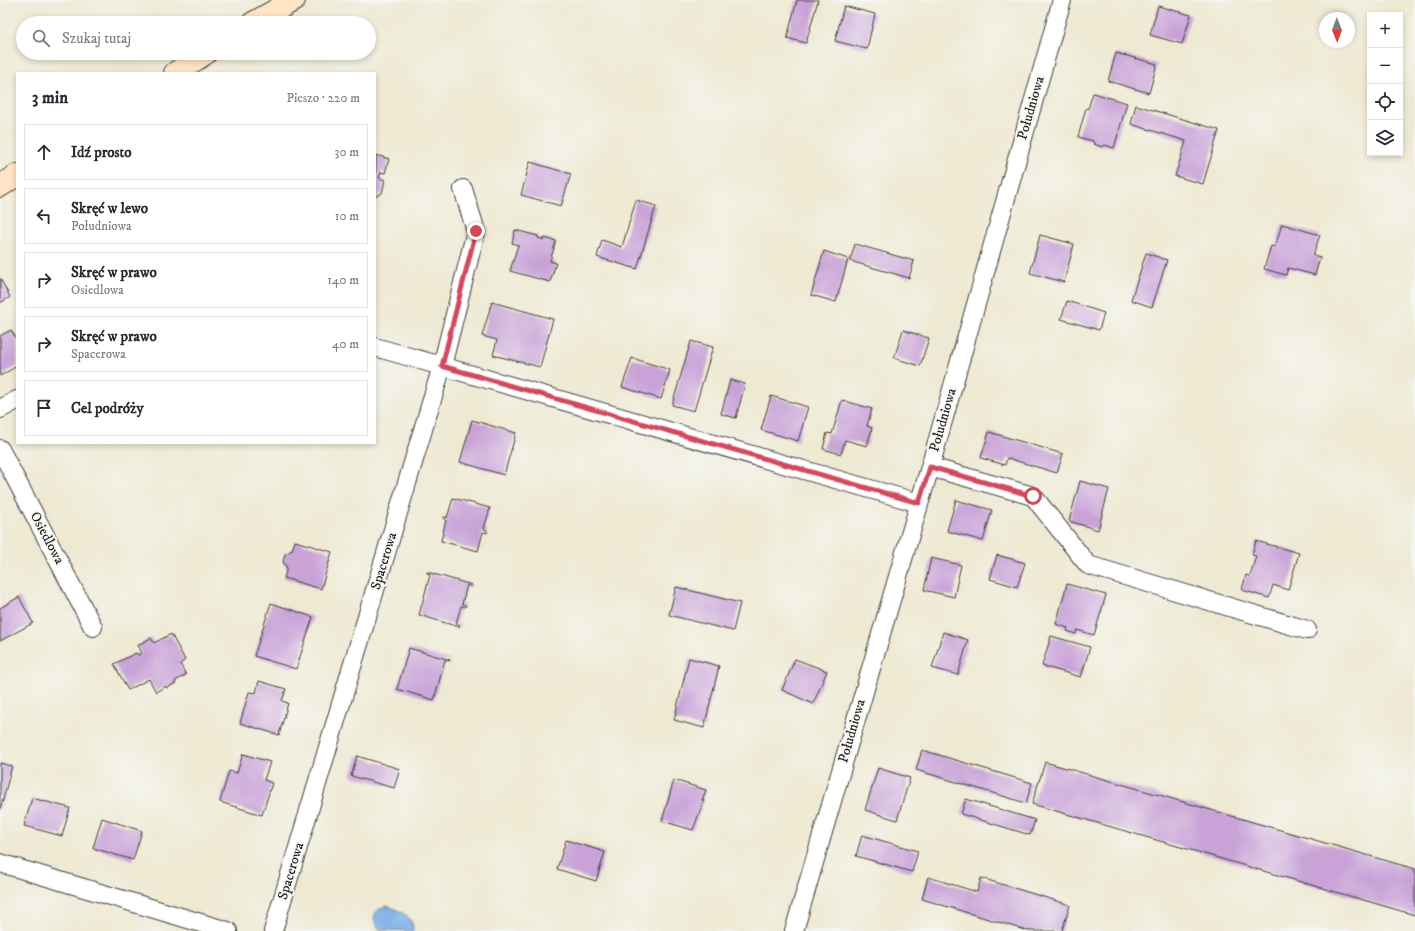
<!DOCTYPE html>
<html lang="pl">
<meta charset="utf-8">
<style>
body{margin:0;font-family:"IM FELL DW Pica",serif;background:#f7f7f7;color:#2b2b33}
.controls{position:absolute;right:12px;top:12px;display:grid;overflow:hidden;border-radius:0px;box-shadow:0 2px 6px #0003}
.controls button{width:36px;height:36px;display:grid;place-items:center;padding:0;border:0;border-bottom:1px solid #e1e1e2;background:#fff;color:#2b2b33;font:20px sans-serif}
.compass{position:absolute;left:1319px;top:12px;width:36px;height:36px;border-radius:50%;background:#fff;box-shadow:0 2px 6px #0003;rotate:179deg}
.stop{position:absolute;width:12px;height:12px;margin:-9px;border:3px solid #d1495b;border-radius:50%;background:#fff}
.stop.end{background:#d1495b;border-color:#fff;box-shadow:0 1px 4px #0008}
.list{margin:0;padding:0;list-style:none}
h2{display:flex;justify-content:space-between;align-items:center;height:52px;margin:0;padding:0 16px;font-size:17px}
h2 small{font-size:13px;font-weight:400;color:#7c7c81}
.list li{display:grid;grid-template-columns:26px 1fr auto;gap:12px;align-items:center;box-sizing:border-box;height:56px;margin:0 8px 8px;padding:0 8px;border:1px solid #e1e1e2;border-radius:0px}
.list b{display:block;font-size:15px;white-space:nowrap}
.list p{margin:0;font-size:13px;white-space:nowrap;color:#7c7c81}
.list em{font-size:13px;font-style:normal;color:#7c7c81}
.icon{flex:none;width:22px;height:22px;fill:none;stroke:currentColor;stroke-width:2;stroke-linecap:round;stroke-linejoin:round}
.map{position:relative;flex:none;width:1415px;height:931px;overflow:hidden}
.search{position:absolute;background:#fff;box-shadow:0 2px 6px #0003;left:16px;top:16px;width:360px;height:44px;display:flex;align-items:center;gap:10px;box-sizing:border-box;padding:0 14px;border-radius:22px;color:#7c7c81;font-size:15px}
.panel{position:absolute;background:#fff;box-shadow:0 2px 6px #0003;left:16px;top:72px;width:360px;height:372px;border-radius:0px}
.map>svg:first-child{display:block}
</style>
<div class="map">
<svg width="1415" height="931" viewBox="0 0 1415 931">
<rect width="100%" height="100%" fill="#f6f6f2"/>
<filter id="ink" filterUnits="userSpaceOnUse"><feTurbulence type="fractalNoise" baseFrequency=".025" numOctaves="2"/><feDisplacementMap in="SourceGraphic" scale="8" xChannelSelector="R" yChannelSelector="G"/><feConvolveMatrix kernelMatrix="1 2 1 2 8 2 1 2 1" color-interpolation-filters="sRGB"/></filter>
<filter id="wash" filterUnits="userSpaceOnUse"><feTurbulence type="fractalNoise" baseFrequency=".012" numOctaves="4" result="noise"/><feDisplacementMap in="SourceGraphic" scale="16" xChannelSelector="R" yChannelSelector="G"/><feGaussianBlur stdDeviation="0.9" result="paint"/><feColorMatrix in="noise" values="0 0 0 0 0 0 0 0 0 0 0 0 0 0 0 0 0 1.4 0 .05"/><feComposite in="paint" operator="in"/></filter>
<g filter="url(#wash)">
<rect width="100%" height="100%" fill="#eee9d2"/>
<!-- water -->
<path fill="#7aace6" stroke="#4b6481" d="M387,906C399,910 414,916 413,931L380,930C370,919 373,910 387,906Z"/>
<g id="blocks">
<!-- building -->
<path fill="#c9a3d8" d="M797,0H818L806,43L787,38Z
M844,6L875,14L867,49L835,41Z
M1158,6L1191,15L1182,44L1150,35Z
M1116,53L1157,64L1149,93L1108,81Z
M1093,93L1127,103L1114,148L1105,145L1102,147L1094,144L1093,141L1078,137L1086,108L1088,109Z
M1136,105L1219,130L1203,184L1175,176L1186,141L1131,124Z
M376,155L389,159L385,173L381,172L379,178L385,180L382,193L375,197Z
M530,162L571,174L561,206L521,195Z
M636,200L656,206L637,269L597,257L602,240L622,247Z
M1282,224L1320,235L1313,255L1320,257L1315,275L1288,268L1286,275L1264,269L1271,246L1275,247Z
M515,230L538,236V238L544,240V238L556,241L550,261L556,263L550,282L510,271L518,245L512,243Z
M1040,235L1074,244L1064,282L1030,273Z
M855,244L914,261L909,278L850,261Z
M824,251L848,259L836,302L811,295Z
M1146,253L1167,260L1152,307L1131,300Z
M0,278L10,297L0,303Z
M1067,301L1104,313L1099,330L1061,319Z
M492,302L553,319L540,367L493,355L497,340L482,336Z
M11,330L17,340V366L0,376V336Z
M903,330L929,338L920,366L894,358Z
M691,341L713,347L694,411L672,405Z
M632,358L670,370L661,399L622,387Z
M730,380L745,384L736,418L721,414Z
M771,396L808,407L798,441L761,430Z
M842,400L872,409L867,426L872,428L867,446L845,440L841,454L823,449L827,433L832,434Z
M472,420L516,433L504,475L460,462Z
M989,432L1063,454L1057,473L1007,458L1005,465L981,458Z
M1080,481L1109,489L1098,530L1069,521Z
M453,498L490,508L484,529L487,530V533L483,532L478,551L441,541L446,520L443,519L444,517L447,518Z
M956,500L992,510L983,541L947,531Z
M295,541L332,552L321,589L284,578L287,568L283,562L285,554L292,550Z
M1256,541L1299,553L1288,590L1273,585L1269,598L1242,590L1246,575L1250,576L1256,556L1252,555Z
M997,555L1025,563L1017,587L990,579Z
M931,558L961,565L954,597L924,590Z
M427,572L472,585L471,587L467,585L462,604L466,605L465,607L461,606L456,624L460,625L459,627L419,615L430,575L427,573Z
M1067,584L1106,595L1094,635L1077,630L1076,634L1067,631L1068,628L1056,624Z
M676,587L740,603L733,631L669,615Z
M19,597L33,623L0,641V608Z
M271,603L313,617L296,669L254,656Z
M943,632L968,640L958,675L932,668Z
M171,634L185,660L180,664L186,675L175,681L176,683L167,688L166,686L156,692L149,679L128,690L114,664L136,653L138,655L142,653L138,645L151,638L154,643Z
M1051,636L1090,647L1081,677L1042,666Z
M409,648L450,660V661L445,660L434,700L397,689Z
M689,658L719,666L704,728L674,720Z
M795,659L827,671L813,704L782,690Z
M259,681L286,689L282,701L288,703L279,735L240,723L249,692L256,693Z
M922,750L1032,783L1026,803L916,770Z
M243,754L270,762L264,780L272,783L262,815L220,802L229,771L237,773Z
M357,756L400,769L394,788L351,776Z
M1045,762L1415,869V915L1032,804Z
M0,763L12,766L0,811Z
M878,768L910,778L897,820L865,810Z
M674,780L706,790L702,800H704L693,830L662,821Z
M32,798L70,808L62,836L24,826Z
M966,799L1035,820L1030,835L961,814Z
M102,818L142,831L133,860L93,848Z
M862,835L918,851L912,872L856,856Z
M566,840L605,852L596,881L557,869Z
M928,877L977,892L981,878L1070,905L1062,931H1028L922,899Z"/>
</g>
</g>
<g filter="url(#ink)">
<use href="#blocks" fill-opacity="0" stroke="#3c3b37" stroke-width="1"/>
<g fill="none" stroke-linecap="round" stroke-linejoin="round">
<!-- street casing -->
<g stroke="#3c3b37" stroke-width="20">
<path id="street" d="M375,347L919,503
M0,409L17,400
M0,449L93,627
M930,467L1033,496L1088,565L1307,630
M0,863L228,931
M273,931L442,366L476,231L463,189
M794,931L930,467L1062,0"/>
</g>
<!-- secondary casing -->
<g stroke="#3c3b37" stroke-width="24">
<path id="secondary" d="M253,23L294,0
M175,73L206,53
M0,186L17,175"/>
</g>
<!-- street -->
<use href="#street" stroke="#fff" stroke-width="18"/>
<!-- secondary -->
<use href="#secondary" stroke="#ffe4c6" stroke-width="22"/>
</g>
</g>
<g fill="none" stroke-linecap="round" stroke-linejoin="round" filter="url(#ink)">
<!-- route -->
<path stroke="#d1495b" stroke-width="5" d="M476,231L442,366L919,503L930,467L1033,496"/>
</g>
<g text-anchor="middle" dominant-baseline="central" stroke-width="4" stroke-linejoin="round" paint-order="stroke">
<!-- street labels -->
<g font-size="14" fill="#1c1c1c" stroke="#f6f6f2">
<text transform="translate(1031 108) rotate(-74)">Południowa</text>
<text transform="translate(943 420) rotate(-74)">Południowa</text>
<text transform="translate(47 538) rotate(62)">Osiedlowa</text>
<text transform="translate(384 561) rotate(-73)">Spacerowa</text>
<text transform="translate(852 731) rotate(-74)">Południowa</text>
<text transform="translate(291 871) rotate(-73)">Spacerowa</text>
</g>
</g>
</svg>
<div class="controls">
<button>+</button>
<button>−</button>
<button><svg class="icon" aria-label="locate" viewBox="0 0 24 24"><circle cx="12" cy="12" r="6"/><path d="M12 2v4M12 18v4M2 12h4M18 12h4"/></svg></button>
<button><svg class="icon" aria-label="layers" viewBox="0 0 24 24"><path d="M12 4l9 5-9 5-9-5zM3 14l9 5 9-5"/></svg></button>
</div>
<svg class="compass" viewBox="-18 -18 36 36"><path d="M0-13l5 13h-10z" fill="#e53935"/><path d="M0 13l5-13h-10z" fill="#7c7c81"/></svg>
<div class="stop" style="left:1033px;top:496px"></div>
<div class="stop end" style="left:476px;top:231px"></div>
<div class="search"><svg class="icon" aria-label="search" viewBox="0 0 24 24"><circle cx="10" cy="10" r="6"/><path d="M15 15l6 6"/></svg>Szukaj tutaj</div>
<section class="panel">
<h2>3 min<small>Pieszo · 220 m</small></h2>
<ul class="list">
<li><svg class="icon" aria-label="ahead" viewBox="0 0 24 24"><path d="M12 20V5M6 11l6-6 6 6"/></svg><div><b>Idź prosto</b></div><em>30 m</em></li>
<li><svg class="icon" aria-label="left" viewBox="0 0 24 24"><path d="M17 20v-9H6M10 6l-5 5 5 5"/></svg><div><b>Skręć w lewo</b><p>Południowa</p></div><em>10 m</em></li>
<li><svg class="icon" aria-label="right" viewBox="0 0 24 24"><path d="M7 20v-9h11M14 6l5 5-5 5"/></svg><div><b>Skręć w prawo</b><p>Osiedlowa</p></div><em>140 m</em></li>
<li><svg class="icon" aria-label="right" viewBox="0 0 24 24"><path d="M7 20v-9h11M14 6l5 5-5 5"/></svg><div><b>Skręć w prawo</b><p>Spacerowa</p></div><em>40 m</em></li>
<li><svg class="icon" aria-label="arrive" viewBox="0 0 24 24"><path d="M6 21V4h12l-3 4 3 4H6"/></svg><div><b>Cel podróży</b></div></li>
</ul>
</section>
</div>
